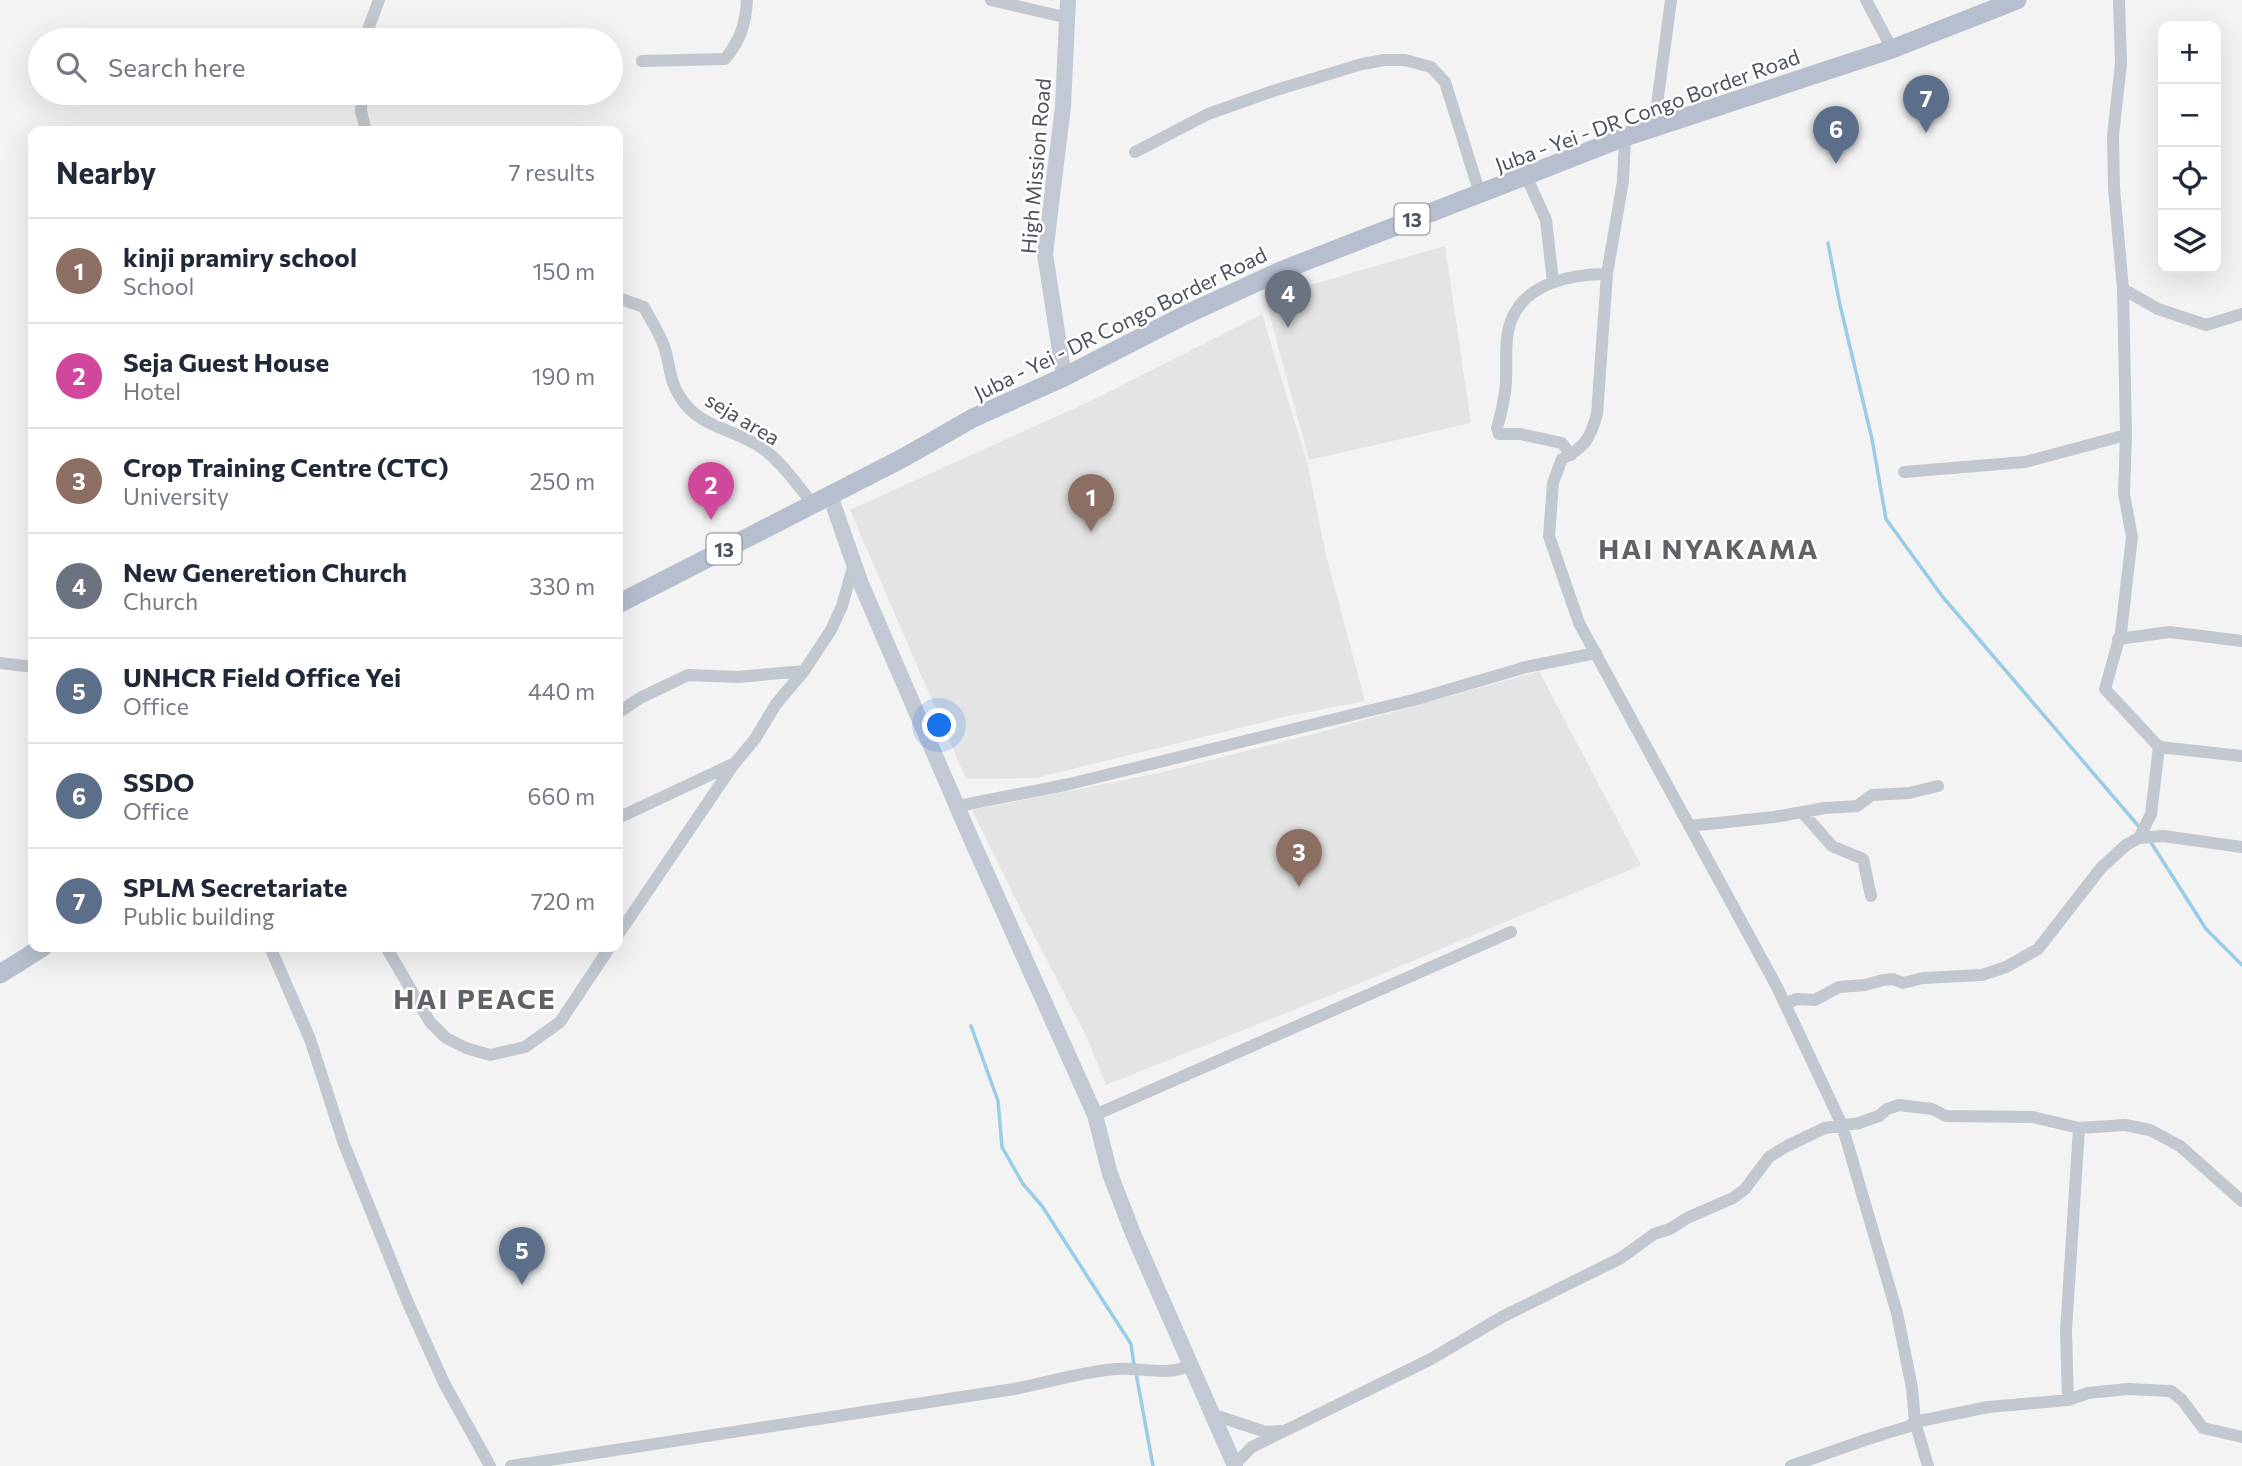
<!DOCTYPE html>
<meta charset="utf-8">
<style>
body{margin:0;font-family:Commissioner,sans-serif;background:#f6f6f7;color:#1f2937}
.controls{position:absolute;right:21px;top:21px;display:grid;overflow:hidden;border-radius:14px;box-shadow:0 7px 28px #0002}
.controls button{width:63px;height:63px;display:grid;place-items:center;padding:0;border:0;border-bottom:2px solid #e0e1e3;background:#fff;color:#1f2937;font:35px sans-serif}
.you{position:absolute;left:940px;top:726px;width:24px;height:24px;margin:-18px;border:5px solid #fff;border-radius:50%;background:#1a73e8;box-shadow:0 0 0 10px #1a73e833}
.badge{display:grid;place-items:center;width:46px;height:46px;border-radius:50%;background:#2a62d7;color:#fff;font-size:23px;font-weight:700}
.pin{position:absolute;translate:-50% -58px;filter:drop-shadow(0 2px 4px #0008)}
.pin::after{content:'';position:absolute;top:37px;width:24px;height:21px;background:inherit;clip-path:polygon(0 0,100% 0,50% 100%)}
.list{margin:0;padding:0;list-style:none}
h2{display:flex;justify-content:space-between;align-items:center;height:91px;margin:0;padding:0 28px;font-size:30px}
h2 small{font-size:23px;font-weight:400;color:#747a83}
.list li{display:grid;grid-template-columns:46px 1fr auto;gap:21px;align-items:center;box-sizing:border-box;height:105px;padding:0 28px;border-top:2px solid #e0e1e3}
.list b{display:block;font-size:26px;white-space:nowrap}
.list p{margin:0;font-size:23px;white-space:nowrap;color:#747a83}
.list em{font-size:23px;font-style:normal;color:#747a83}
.icon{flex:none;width:38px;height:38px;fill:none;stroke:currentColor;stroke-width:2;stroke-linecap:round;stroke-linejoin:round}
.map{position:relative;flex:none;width:2242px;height:1466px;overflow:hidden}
.search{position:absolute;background:#fff;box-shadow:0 7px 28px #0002;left:28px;top:28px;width:595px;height:77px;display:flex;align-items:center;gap:18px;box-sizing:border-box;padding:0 24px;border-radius:38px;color:#747a83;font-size:26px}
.panel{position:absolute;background:#fff;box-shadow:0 7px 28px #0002;left:28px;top:126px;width:595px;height:826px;border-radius:14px}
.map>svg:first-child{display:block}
</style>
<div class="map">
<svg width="2242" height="1466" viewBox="0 0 2242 1466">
<rect width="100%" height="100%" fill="#f4f3f3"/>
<!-- education -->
<path fill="#e5e4e4" d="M1445,246L1471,423L1309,460L1265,298Z
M1262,314L1308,466L1326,555L1365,701L1288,716L1036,778L966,779L850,510L1097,398Z
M1539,671L1641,865L1341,991L1106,1085L1088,1040L1021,910L972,810L1159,773L1321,732Z"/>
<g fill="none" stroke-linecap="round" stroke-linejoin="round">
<!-- stream -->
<path stroke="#97cde6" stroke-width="3.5" d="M1828,243L1840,305L1872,439L1886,519L1942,596L2141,829
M2150,841L2206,929L2242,965
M971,1026L998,1101L1002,1147L1023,1184L1042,1206L1131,1344L1134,1365
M1136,1373L1153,1466"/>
<!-- street -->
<path stroke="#c2c8d0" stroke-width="12" d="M991,0L1068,18
M1866,0L1892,49
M2119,0L2121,63L2113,136L2114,188L2123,289L2126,435L2124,494L2132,537L2121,632L2105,689L2159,747L2242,756
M364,40L379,0
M642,61L725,59C740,41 746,23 747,0
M362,93L361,111L366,131
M1654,127L1671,0
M1625,137L1623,181L1607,274L1597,414C1590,439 1585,447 1562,459L1553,483L1549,536L1579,623L1777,987L1842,1125L1897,1313L1912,1388L1915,1422L1928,1466
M1135,152L1208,114L1273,91L1362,64L1384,60H1405L1431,67L1445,82L1480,194
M1526,176L1546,220L1553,282
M2123,289L2158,309L2206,325L2242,314
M618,298L644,307C650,319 659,332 664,346C670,363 669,381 680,397C700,429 734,428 762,448C782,462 797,485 813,504
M1571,455L1562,443L1520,434H1499L1497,428C1501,413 1506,396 1506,380C1507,361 1504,340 1511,321C1525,283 1571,274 1607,274
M1904,472L2025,462L2126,435
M2118,639L2170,632L2242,641
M0,663L33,667
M618,713L640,698L688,675L738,677L804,671
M958,806L1065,785L1417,699L1526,667L1596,653
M1802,812L1832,846L1863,859L1871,896
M618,818L733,764
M1689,826L1774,817L1825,808L1857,806L1872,795L1909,793L1938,786
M2139,838L2151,814L2159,747
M618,935L734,764L755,739L776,704L804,671L831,630L842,606L854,563
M270,947L310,1039L344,1144L408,1303L444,1383L490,1466
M386,947L430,1022L446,1038L466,1048L490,1055L525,1047L560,1022L610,947
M1785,1005L1796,999L1815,1000L1839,987L1865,985L1883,980L1893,979L1903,983L1923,978L1982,975L2006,967L2038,949L2101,868L2126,845L2139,838L2163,836L2242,847
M1095,1115L1511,932
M2068,1400L2066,1331L2079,1128
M1211,1414L1266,1432L1281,1431
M1234,1465L1252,1447L1431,1359L1502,1317L1621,1258L1654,1234L1670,1229L1687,1218L1733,1198L1745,1189L1769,1157L1787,1146L1825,1128L1859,1123L1879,1116L1887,1109L1899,1105L1932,1109L1946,1116L2033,1117L2079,1128L2125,1125L2150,1130L2180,1146L2242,1201
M511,1466L1014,1389C1049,1382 1081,1372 1116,1369C1142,1367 1166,1377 1191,1365
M1791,1466C1829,1453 1867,1438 1907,1427L1915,1422L1988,1407L2068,1400L2088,1393L2128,1389L2171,1391L2182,1400L2203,1428L2242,1437"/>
<!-- secondary -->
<path stroke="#c2c9d4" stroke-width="16" d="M1064,377L1045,254L1063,106L1068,0
M830,495L861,584L972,841L1095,1115L1110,1174L1134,1236L1235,1466"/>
<!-- primary -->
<path stroke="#b5bfce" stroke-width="19" d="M618,604L903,458L973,418L1064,377L1185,315L1283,270L1625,137L1892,49L2017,0
M0,974L43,947"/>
</g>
<g text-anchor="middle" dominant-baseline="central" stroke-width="5" stroke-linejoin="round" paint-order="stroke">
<!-- shield labels -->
<g fill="#fff" stroke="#81878f" stroke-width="2">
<rect x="1394.5" y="203.5" width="35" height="31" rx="5"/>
<rect x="706.5" y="533.5" width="35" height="31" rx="5"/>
</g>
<g font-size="19" font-weight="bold" fill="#4b535f">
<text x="1412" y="219">13</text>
<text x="724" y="549">13</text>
</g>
<!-- street labels -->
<g font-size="21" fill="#4b535f" stroke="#fff">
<text transform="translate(1647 110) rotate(-20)">Juba - Yei - DR Congo Border Road</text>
<text transform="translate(1035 166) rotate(-85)">High Mission Road</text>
<text transform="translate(1120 323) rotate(-26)">Juba - Yei - DR Congo Border Road</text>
<text transform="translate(743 418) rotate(31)">seja area</text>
</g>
<!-- district labels -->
<g font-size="28" font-weight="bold" letter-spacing="2" fill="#5f6267" stroke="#fff">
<text x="1709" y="548">HAI NYAKAMA</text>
<text x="475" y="998">HAI PEACE</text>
</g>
</g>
</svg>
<div class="controls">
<button>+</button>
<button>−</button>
<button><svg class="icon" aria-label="locate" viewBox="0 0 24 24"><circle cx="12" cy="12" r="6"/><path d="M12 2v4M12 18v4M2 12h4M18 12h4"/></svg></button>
<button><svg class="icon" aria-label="layers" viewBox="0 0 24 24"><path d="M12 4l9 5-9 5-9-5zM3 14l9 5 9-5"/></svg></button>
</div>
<div class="you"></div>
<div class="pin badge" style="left:1091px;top:532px;background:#8d6e63">1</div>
<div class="pin badge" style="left:711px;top:520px;background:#d1479c">2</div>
<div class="pin badge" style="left:1299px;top:887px;background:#8d6e63">3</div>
<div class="pin badge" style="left:1288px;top:328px;background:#6b7280">4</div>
<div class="pin badge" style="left:522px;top:1285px;background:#5c6f8a">5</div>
<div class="pin badge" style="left:1836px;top:164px;background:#5c6f8a">6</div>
<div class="pin badge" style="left:1926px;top:133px;background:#5c6f8a">7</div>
<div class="search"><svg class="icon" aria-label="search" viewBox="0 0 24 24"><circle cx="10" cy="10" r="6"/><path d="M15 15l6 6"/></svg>Search here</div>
<section class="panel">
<h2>Nearby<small>7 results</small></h2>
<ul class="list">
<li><span class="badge" style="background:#8d6e63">1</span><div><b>kinji pramiry school</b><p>School</p></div><em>150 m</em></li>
<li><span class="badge" style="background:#d1479c">2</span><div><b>Seja Guest House</b><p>Hotel</p></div><em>190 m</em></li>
<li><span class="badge" style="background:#8d6e63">3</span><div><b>Crop Training Centre (CTC)</b><p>University</p></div><em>250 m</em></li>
<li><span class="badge" style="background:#6b7280">4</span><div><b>New Generetion Church</b><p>Church</p></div><em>330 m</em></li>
<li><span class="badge" style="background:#5c6f8a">5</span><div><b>UNHCR Field Office Yei</b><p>Office</p></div><em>440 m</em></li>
<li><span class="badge" style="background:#5c6f8a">6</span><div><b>SSDO</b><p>Office</p></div><em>660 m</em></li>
<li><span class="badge" style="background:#5c6f8a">7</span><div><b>SPLM Secretariate</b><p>Public building</p></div><em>720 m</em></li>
</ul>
</section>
</div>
